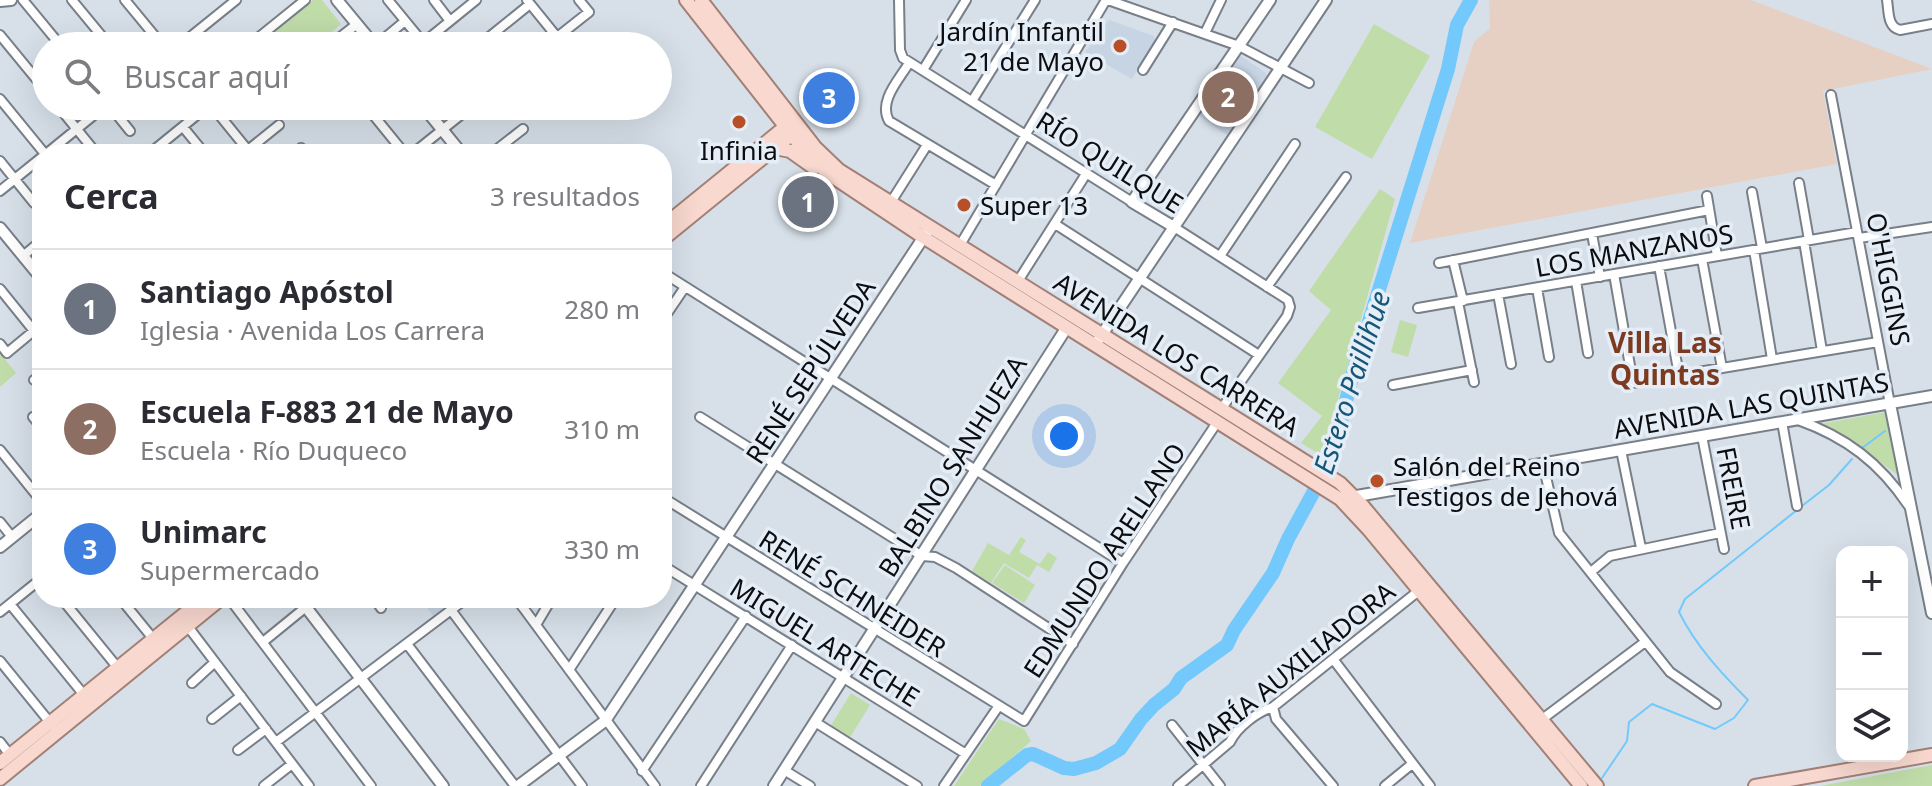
<!DOCTYPE html>
<html lang="es">
<meta charset="utf-8">
<style>
body{margin:0;font-family:"Noto Sans",sans-serif;background:#f2f2f3;color:#2b2b33}
.controls{position:absolute;right:24px;bottom:24px;display:grid;overflow:hidden;border-radius:16px;box-shadow:0 8px 32px #0002}
.controls button{width:72px;height:72px;display:grid;place-items:center;padding:0;border:0;border-bottom:2px solid #e1e1e2;background:#fff;color:#2b2b33;font:40px sans-serif}
.you{position:absolute;left:1064px;top:436px;width:28px;height:28px;margin:-20px;border:6px solid #fff;border-radius:50%;background:#1a73e8;box-shadow:0 0 0 12px #1a73e833}
.badge{display:grid;place-items:center;width:52px;height:52px;border-radius:50%;background:#1a73e8;color:#fff;font-size:26px;font-weight:700}
.pin{position:absolute;translate:-50% -50%;border:4px solid #fff;box-shadow:0 2px 8px #0006}
.list{margin:0;padding:0;list-style:none}
h2{display:flex;justify-content:space-between;align-items:center;height:104px;margin:0;padding:0 32px;font-size:34px}
h2 small{font-size:26px;font-weight:400;color:#7c7c81}
.list li{display:grid;grid-template-columns:52px 1fr auto;gap:24px;align-items:center;box-sizing:border-box;height:120px;padding:0 32px;border-top:2px solid #e1e1e2}
.list b{display:block;font-size:30px;white-space:nowrap}
.list p{margin:0;font-size:26px;white-space:nowrap;color:#7c7c81}
.list em{font-size:26px;font-style:normal;color:#7c7c81}
.icon{flex:none;width:44px;height:44px;fill:none;stroke:currentColor;stroke-width:2;stroke-linecap:round;stroke-linejoin:round}
.map{position:relative;flex:none;width:1932px;height:786px;overflow:hidden}
.search{position:absolute;background:#fff;box-shadow:0 8px 32px #0002;left:32px;top:32px;width:640px;height:88px;display:flex;align-items:center;gap:20px;box-sizing:border-box;padding:0 28px;border-radius:44px;color:#7c7c81;font-size:30px}
.panel{position:absolute;background:#fff;box-shadow:0 8px 32px #0002;left:32px;top:144px;width:640px;height:464px;border-radius:32px}
.map>svg:first-child{display:block}
</style>
<div class="map">
<svg width="1932" height="786" viewBox="0 0 1932 786">
<rect width="100%" height="100%" fill="#d7e0e9"/>
<!-- industrial -->
<path fill="#e6d0c3" d="M1489,0H1751L1932,69L1823,91L1837,164L1410,243L1474,42L1490,28Z"/>
<!-- built -->
<path fill="#c7d4e4" d="M1109,20L1154,36L1155,41L1132,79L1085,52Z
M1238,54L1266,73V76L1258,90L1254,87L1243,104L1247,107L1227,135L1197,114Z
M421,598H457L433,616Z"/>
<!-- green -->
<path fill="#c0dca9" d="M313,0H322L341,24L316,46H258Z
M1374,24L1430,56L1372,159L1315,127Z
M1380,189L1395,199L1322,456L1301,443L1322,416L1278,383L1331,310L1309,291Z
M1400,320L1417,325L1408,357L1391,352Z
M0,353L16,373L0,387Z
M1886,412L1899,476L1849,439L1820,424Z
M1021,537L1026,540L1019,552L1040,564L1048,552L1057,558L1049,572L1037,565L1029,578L1004,563L991,583L972,571L988,543L1009,555Z
M1005,565L1035,585L1024,603L992,583Z
M851,693L870,705L849,739L830,727Z
M999,719L1024,729L1031,741L980,786H954Z
M1932,765V786H1820Z"/>
<g fill="none" stroke-linecap="round" stroke-linejoin="round">
<!-- stream -->
<path stroke="#73c8fc" stroke-width="2" d="M1862,448L1885,431
M1802,506L1829,485L1852,459
M1602,778L1627,741L1629,722L1652,704L1715,729L1734,718L1748,700C1721,673 1696,646 1679,612L1685,599L1797,510"/>
<!-- river -->
<path stroke="#73c8fc" stroke-width="14" d="M988,786L1027,755L1033,754L1064,768L1074,769L1096,763L1120,749L1141,719L1154,705L1174,689L1181,678L1227,645L1234,630L1273,573L1288,539L1332,458L1353,373L1448,69L1457,25L1471,0"/>
<!-- minor casing -->
<g stroke="#787f88" stroke-width="12">
<path id="minor" d="M23,0L61,46
M72,0L110,46
M125,0L163,46
M388,0L425,45
M434,0L450,21
M527,0L557,37
M899,0L900,50L903,58L1132,202
M1108,0L1239,46L1309,83
M1887,0C1889,11 1887,27 1900,30L1932,24
M1205,33L1221,0
M0,35L46,91
M423,43L476,0
M179,46L236,0
M248,46L305,0
M329,46L357,24
M375,46L405,21
M478,46L530,4
M546,46L589,12L579,0
M909,63C899,80 878,101 889,121L996,185
M923,70L966,0
M1143,70L1173,22
M1831,95L1890,404
M0,99L45,154
M972,101L1035,0
M58,106L97,154
M110,106L130,131
M212,106L251,154
M366,106L405,154
M183,127L205,154
M248,150L279,125
M46,154L105,106
M149,154L208,106
M294,154L301,148
M412,154L472,106
M491,154L523,129
M0,161L34,203
M1799,183L1809,240
M0,191L42,157
M1752,192L1762,248
M1707,196L1717,256
M891,202L927,145
M1055,224L1259,355
M1174,227L1288,300L1290,307L1287,316L1222,408
M1592,234L1600,277
M1859,238L1932,227
M1804,241L1822,351
M960,245L1106,0
M1754,250L1772,359
M23,256L42,240
M1220,256L1295,144
M1702,259L1722,368
M1453,260L1463,301
M1439,263L1709,210
M1659,266L1679,375
M662,272L1123,563
M1614,274L1633,383
M1018,281L1086,174
M1576,281L1588,353
M1267,287L1346,177
M1537,288L1549,357
M0,289L34,331
M1498,294L1511,364
M1458,302L1474,382
M1418,308L1857,232
M662,321L685,287
M0,344L7,353L42,324
M34,380L42,374
M1626,384L1878,342
M1393,385L1472,370
M33,417L42,428
M700,417L922,556L935,557L956,568L1073,644
M1798,420C1846,437 1880,463 1908,505
M1782,422L1797,506
M1702,436L1724,549
M0,450L42,502
M1621,450L1641,548
M1543,464L1559,533L1670,672L1716,704
M662,497L1024,721L1123,563L1218,421
M0,522L12,537
M662,565L966,754
M1592,571L1610,556L1720,533
M61,598L118,668
M120,598L155,641
M229,598L371,786
M374,598L381,608
M516,598L655,786
M10,604L84,695
M451,610L582,786
M0,612L42,578
M186,624L309,786
M536,625L552,598
M263,642L317,598
M407,644L515,786
M1333,659L1430,786
M0,661L52,725
M569,670L616,598
M192,683L215,662
M1273,707L1276,719L1333,786
M212,719L241,696
M1541,720L1645,642
M815,722L917,786
M1172,725L1220,786
M0,742L10,755
M276,742L467,598
M238,750L266,729
M784,770L810,786
M642,771L746,616
M264,786L292,764
M701,786L792,645
M944,786L998,707
M1178,786L1230,742C1237,727 1257,712 1273,707L1421,589
M1385,786L1412,764"/>
</g>
<!-- tertiary casing -->
<g stroke="#787f88" stroke-width="14">
<path id="tertiary" d="M337,0L375,46
M0,1L11,0
M423,106L462,154
M1174,227L1132,202L1270,0
M0,228L42,279
M1099,339L1326,0
M1890,404L1932,613
M1351,497L1932,396
M0,547L42,513
M299,598L443,786
M518,786L605,721L927,232
M774,786L1067,327"/>
</g>
<!-- primary casing -->
<g stroke="#a28077" stroke-width="16">
<path id="primary" d="M686,0L803,149L827,173L923,237L1340,499L1368,529L1581,786
M701,0L815,147L839,170L1340,483L1363,506L1597,786
M775,148L790,151L814,168
M662,227L791,122
M662,240L796,131
M0,763L204,598
M0,779L222,598
M1755,786L1932,755"/>
</g>
<!-- minor -->
<use href="#minor" stroke="#fff" stroke-width="8"/>
<!-- tertiary -->
<use href="#tertiary" stroke="#fff" stroke-width="10"/>
<!-- primary -->
<use href="#primary" stroke="#f8d8cf" stroke-width="12"/>
</g>
<!-- markers -->
<g fill="#b75028" stroke="#e5edf6" stroke-width="3">
<circle cx="1120" cy="46" r="8"/>
<circle cx="739" cy="122" r="8"/>
<circle cx="964" cy="205" r="8"/>
<circle cx="1377" cy="481" r="8"/>
</g>
<g text-anchor="middle" dominant-baseline="central" stroke-width="7" stroke-linejoin="round" paint-order="stroke">
<!-- poi labels -->
<g font-size="26" fill="#0b0d10" stroke="#e5edf6" text-anchor="start">
<text x="1104" y="31" text-anchor="end">Jardín Infantil<tspan x="1104" dy="30">21 de Mayo</tspan></text>
<text x="739" y="150" text-anchor="middle">Infinia</text>
<text x="980" y="205">Super 13</text>
<text x="1393" y="466">Salón del Reino<tspan x="1393" dy="30">Testigos de Jehová</tspan></text>
</g>
<!-- street labels -->
<g font-size="26" fill="#0b0d10" stroke="#e5edf6">
<text transform="translate(1110 162) rotate(32)">RÍO QUILQUE</text>
<text transform="translate(1634 250) rotate(-10)">LOS MANZANOS</text>
<text transform="translate(1889 279) rotate(79)">O'HIGGINS</text>
<text transform="translate(1177 354) rotate(32)">AVENIDA LOS CARRERA</text>
<text transform="translate(810 371) rotate(-57)">RENÉ SEPÚLVEDA</text>
<text transform="translate(1751 405) rotate(-10)">AVENIDA LAS QUINTAS</text>
<text transform="translate(952 466) rotate(-58)">BALBINO SANHUEZA</text>
<text transform="translate(1734 488) rotate(79)">FREIRE</text>
<text transform="translate(1104 560) rotate(-57)">EDMUNDO ARELLANO</text>
<text transform="translate(853 593) rotate(32)">RENÉ SCHNEIDER</text>
<text transform="translate(825 642) rotate(32)">MIGUEL ARTECHE</text>
<text transform="translate(1290 669) rotate(-39)">MARÍA AUXILIADORA</text>
</g>
<!-- neighbourhood labels -->
<g font-size="28" font-weight="bold" fill="#7c3a20" stroke="#e5edf6">
<text x="1665" y="342">Villa Las<tspan x="1665" dy="32">Quintas</tspan></text>
</g>
<!-- water labels -->
<g font-size="28" font-style="italic" fill="#165679" stroke="#e5edf6">
<text transform="translate(1351 382) rotate(-72)">Estero Paillihue</text>
</g>
</g>
</svg>
<div class="controls">
<button>+</button>
<button>−</button>
<button><svg class="icon" aria-label="layers" viewBox="0 0 24 24"><path d="M12 4l9 5-9 5-9-5zM3 14l9 5 9-5"/></svg></button>
</div>
<div class="you"></div>
<div class="pin badge" style="left:808px;top:202px;background:#6b7280">1</div>
<div class="pin badge" style="left:1228px;top:97px;background:#8d6e63">2</div>
<div class="pin badge" style="left:829px;top:98px;background:#3f7fe0">3</div>
<div class="search"><svg class="icon" aria-label="search" viewBox="0 0 24 24"><circle cx="10" cy="10" r="6"/><path d="M15 15l6 6"/></svg>Buscar aquí</div>
<section class="panel">
<h2>Cerca<small>3 resultados</small></h2>
<ul class="list">
<li><span class="badge" style="background:#6b7280">1</span><div><b>Santiago Apóstol</b><p>Iglesia · Avenida Los Carrera</p></div><em>280 m</em></li>
<li><span class="badge" style="background:#8d6e63">2</span><div><b>Escuela F-883 21 de Mayo</b><p>Escuela · Río Duqueco</p></div><em>310 m</em></li>
<li><span class="badge" style="background:#3f7fe0">3</span><div><b>Unimarc</b><p>Supermercado</p></div><em>330 m</em></li>
</ul>
</section>
</div>
